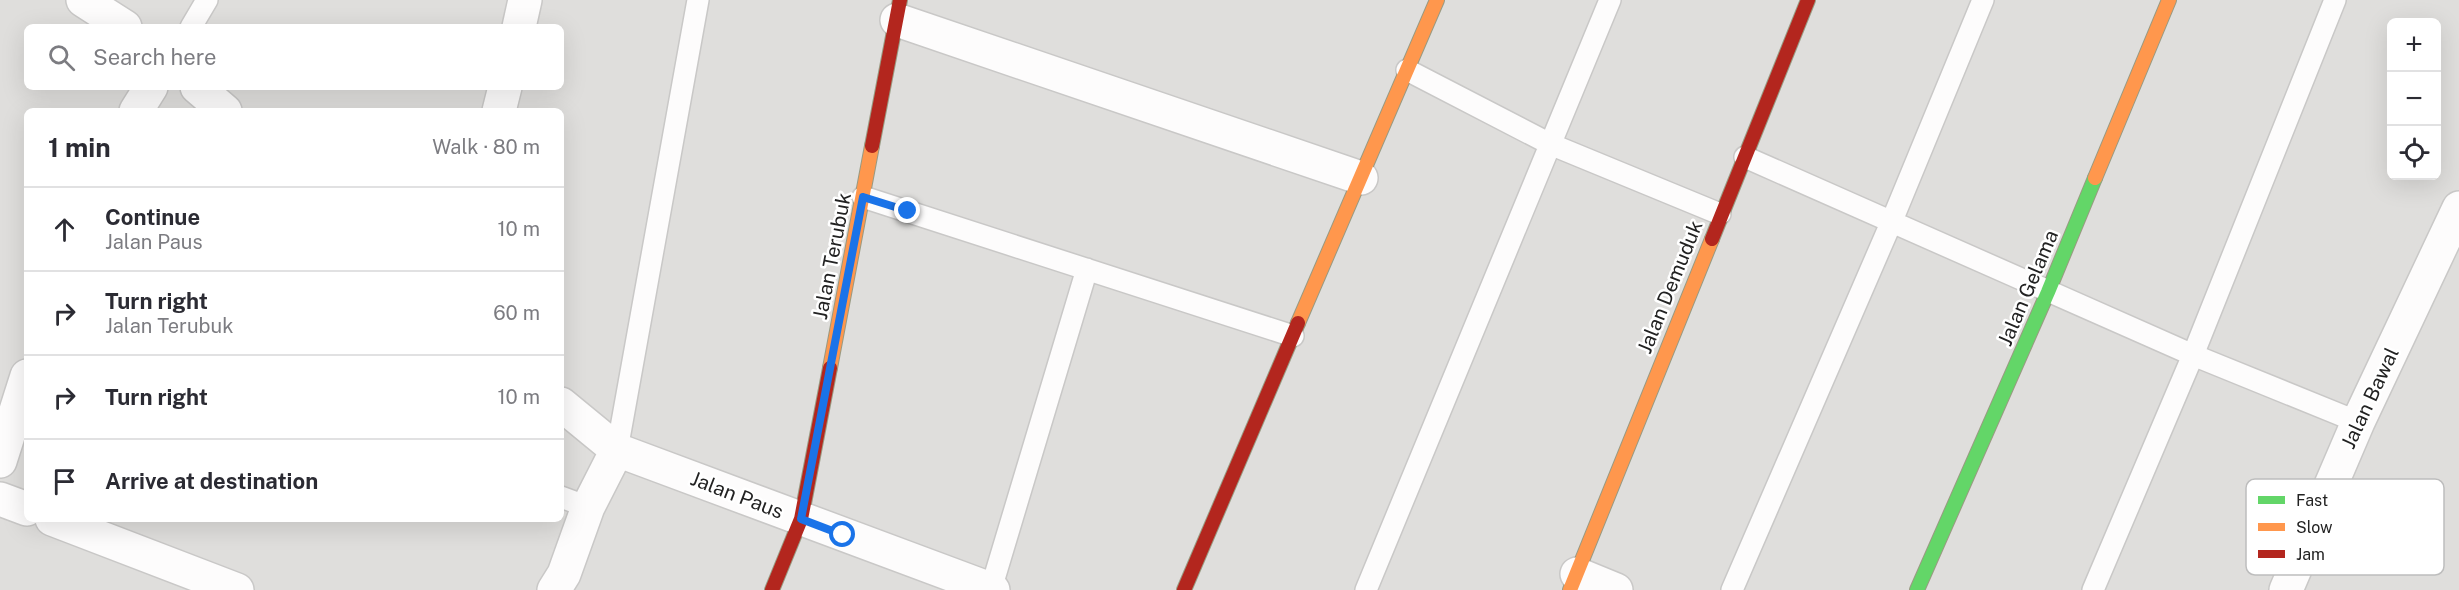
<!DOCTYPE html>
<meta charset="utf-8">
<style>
body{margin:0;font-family:"Public Sans",sans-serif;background:#f7f7f7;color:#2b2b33}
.controls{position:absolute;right:18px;top:18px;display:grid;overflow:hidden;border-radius:9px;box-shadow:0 6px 24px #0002}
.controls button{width:54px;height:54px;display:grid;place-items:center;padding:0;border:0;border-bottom:2px solid #e1e1e2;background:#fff;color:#2b2b33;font:30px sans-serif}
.stop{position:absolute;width:18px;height:18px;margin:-14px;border:4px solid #1a73e8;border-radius:50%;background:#fff}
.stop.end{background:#1a73e8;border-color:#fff;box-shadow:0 2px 6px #0008}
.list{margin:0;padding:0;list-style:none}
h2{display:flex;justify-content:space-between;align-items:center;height:78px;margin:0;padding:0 24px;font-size:26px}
h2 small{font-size:20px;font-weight:400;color:#7c7c81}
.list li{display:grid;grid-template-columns:39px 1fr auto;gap:18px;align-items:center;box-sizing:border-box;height:84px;padding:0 24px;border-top:2px solid #e1e1e2}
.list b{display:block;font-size:22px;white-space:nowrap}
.list p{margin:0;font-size:20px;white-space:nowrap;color:#7c7c81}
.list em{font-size:20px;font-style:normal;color:#7c7c81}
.icon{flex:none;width:33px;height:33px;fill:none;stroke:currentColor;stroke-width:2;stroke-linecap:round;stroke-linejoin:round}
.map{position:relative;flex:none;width:2459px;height:590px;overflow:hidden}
.search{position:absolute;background:#fff;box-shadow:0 6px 24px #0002;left:24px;top:24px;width:540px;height:66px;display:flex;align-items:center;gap:15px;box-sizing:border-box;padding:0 21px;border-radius:9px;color:#7c7c81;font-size:22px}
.panel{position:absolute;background:#fff;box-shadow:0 6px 24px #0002;left:24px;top:108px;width:540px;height:414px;border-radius:9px}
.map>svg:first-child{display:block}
</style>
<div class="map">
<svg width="2459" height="590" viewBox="0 0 2459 590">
<rect width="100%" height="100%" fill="#f0eeeb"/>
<!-- residential -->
<path fill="#dfdedc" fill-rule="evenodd" d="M0,0H2459V590H0ZM2392,22H2436V176H2392ZM27,27H561V87H27ZM27,111H561V519H27Z"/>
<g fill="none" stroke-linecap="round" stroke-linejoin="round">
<!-- lane casing -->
<g stroke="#c9c8c7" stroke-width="24">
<path id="lane" d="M191,27L207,0
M1407,70L1550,144L1720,214
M1745,157L2193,355L2358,422
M863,197L1293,336
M617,450L698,0
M561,497L588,507
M991,589L1087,269
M1366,590L1610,0
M1732,590L1891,223L1983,0
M2093,590L2193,355L2335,0"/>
</g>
<!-- street casing -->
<g stroke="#c9c8c7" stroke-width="36">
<path id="street" d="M83,0L125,27
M897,20L1361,178
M519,27L525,0
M197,87L225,111
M136,111L151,87
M499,111L505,87
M561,404L617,450L993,590
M0,461L27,376
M0,499L27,509
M52,519L237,590
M1577,574L1616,590
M554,590L564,574L588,507L617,450
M2286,590L2358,422L2459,208"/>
</g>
<!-- fast casing -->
<g stroke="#999a82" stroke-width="16">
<path id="fast" d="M1917,590L2048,292L2095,178"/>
</g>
<!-- slow casing -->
<g stroke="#999a82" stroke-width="16">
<path id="slow" d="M2095,178L2169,0
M1298,323L1437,0
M830,368L872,146
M1570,590L1712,239"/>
</g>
<!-- jam casing -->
<g stroke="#999a82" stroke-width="16">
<path id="jam" d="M872,146L900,0
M1712,239L1808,0
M772,590L801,519L830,368
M1184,590L1298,323"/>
</g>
<!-- lane -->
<use href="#lane" stroke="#fdfcfc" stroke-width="21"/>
<!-- street -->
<use href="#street" stroke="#fdfcfc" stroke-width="33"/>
<!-- fast -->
<use href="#fast" stroke="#63d668" stroke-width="14"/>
<!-- slow -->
<use href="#slow" stroke="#ff974d" stroke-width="14"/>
<!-- jam -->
<use href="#jam" stroke="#b3261e" stroke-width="14"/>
</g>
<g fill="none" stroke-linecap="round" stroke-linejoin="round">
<!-- route -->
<path stroke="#1a73e8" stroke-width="8" d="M843,535L801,519L863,197L908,211"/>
</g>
<g text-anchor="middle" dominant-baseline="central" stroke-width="5" stroke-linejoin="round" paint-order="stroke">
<!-- street labels -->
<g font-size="20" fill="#222" stroke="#fff">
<text transform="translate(832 256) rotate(-79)">Jalan Terubuk</text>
<text transform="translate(1670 287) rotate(-68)">Jalan Demuduk</text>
<text transform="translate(2028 288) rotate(-67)">Jalan Gelama</text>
<text transform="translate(2370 398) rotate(-65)">Jalan Bawal</text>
<text transform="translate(737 495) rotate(21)">Jalan Paus</text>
</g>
</g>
<!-- legend -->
<rect x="2246" y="479" width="198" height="96" rx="9" fill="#fff" stroke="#bdbdbd" stroke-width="1.5"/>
<rect x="2258" y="496" width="27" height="8" fill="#63d668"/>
<rect x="2258" y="523" width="27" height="8" fill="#ff974d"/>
<rect x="2258" y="550" width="27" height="8" fill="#b3261e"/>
<g font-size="16" fill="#222">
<text x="2296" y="506">Fast</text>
<text x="2296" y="533">Slow</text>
<text x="2296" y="560">Jam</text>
</g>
</svg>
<div class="controls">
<button>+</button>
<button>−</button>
<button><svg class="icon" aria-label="locate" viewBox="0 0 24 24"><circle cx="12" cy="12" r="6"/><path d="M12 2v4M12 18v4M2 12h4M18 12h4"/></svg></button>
</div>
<div class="stop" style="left:843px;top:535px"></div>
<div class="stop end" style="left:908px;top:211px"></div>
<div class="search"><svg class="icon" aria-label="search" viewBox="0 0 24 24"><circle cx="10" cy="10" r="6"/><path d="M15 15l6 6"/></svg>Search here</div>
<section class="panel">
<h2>1 min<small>Walk · 80 m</small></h2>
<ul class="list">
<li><svg class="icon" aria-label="ahead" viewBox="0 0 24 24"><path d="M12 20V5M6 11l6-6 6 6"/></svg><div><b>Continue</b><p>Jalan Paus</p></div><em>10 m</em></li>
<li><svg class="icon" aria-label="right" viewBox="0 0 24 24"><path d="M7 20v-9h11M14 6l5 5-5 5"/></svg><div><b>Turn right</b><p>Jalan Terubuk</p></div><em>60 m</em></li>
<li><svg class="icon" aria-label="right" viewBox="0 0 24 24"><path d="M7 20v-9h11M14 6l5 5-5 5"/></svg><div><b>Turn right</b></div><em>10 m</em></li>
<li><svg class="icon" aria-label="arrive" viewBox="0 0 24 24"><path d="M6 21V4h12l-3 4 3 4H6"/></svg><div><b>Arrive at destination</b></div></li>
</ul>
</section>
</div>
